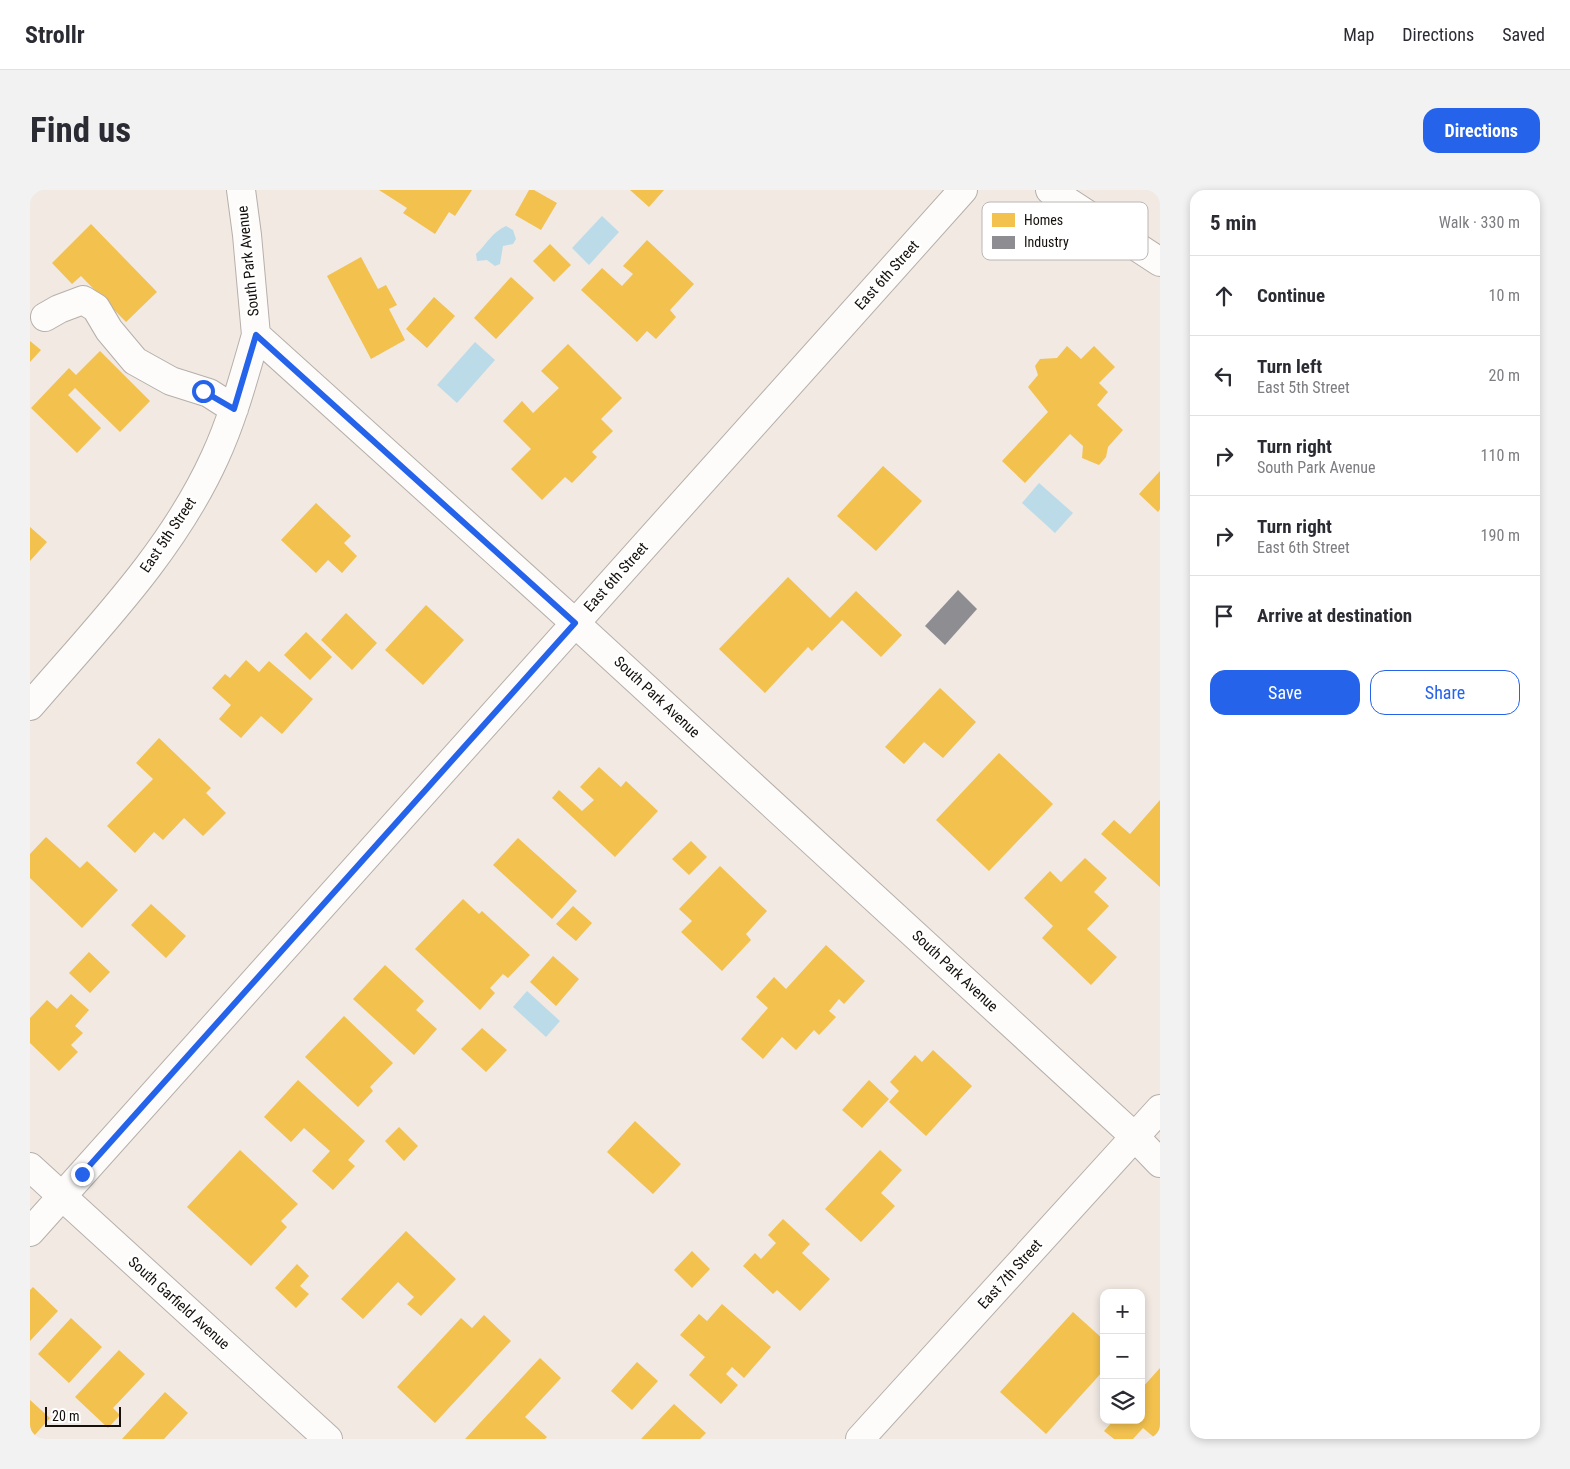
<!DOCTYPE html>
<meta charset="utf-8">
<style>
body{margin:0;font-family:"Roboto Condensed",sans-serif;background:#f2f2f3;color:#2b2b33}
.controls{position:absolute;right:15px;bottom:15px;display:grid;overflow:hidden;border-radius:10px;box-shadow:0 2px 8px #0003}
.controls button{width:45px;height:45px;display:grid;place-items:center;padding:0;border:0;border-bottom:1px solid #e1e1e2;background:#fff;color:#2b2b33;font:25px sans-serif}
.scale{position:absolute;left:15px;bottom:12px;width:76px;box-sizing:border-box;padding-left:5px;border:2px solid #15100c;border-top:0;font-size:14px;line-height:18px;white-space:nowrap;color:#15100c;-webkit-text-stroke:4px #fff;paint-order:stroke}
.stop{position:absolute;width:15px;height:15px;margin:-11px;border:4px solid #2563eb;border-radius:50%;background:#fff}
.stop.end{background:#2563eb;border-color:#fff;box-shadow:0 1px 5px #0008}
.list{margin:0;padding:0;list-style:none}
h2{display:flex;justify-content:space-between;align-items:center;height:65px;margin:0;padding:0 20px;font-size:21px}
h2 small{font-size:16px;font-weight:400;color:#7c7c81}
.list li{display:grid;grid-template-columns:32px 1fr auto;gap:15px;align-items:center;box-sizing:border-box;height:80px;padding:0 20px;border-top:1px solid #e1e1e2}
.list b{display:block;font-size:19px;white-space:nowrap}
.list p{margin:0;font-size:16px;white-space:nowrap;color:#7c7c81}
.list em{font-size:16px;font-style:normal;color:#7c7c81}
.actions{display:flex;gap:10px;padding:15px 20px}
.actions a{flex:1;padding:11px 0;border:1px solid #2563eb;border-radius:15px;text-align:center;font-size:18px;color:#2563eb}
.actions .main{background:#2563eb;color:#fff}
.icon{flex:none;width:28px;height:28px;fill:none;stroke:currentColor;stroke-width:2;stroke-linecap:round;stroke-linejoin:round}
.map{position:relative;flex:none;width:1130px;height:1249px;overflow:hidden;border-radius:15px}
header{display:flex;align-items:center;gap:30px;box-sizing:border-box;height:70px;padding:0 25px;background:#fff;border-bottom:1px solid #e1e1e2}
header strong{font-size:24px}
nav{display:flex;gap:28px;margin-inline-start:auto;font-size:18px}
.intro{display:flex;align-items:center;justify-content:space-between;box-sizing:border-box;height:120px;padding:0 30px}
h1{margin:0;font-size:35px}
.button{padding:12px 22px;border-radius:15px;background:#2563eb;color:#fff;font-size:18px;font-weight:700}
main{display:flex;gap:30px;padding:0 30px}
aside{flex:1;background:#fff;border-radius:15px;box-shadow:0 2px 8px #0003}
.map>svg:first-child{display:block}
</style>
<header>
<strong>Strollr</strong>
<nav><a>Map</a><a>Directions</a><a>Saved</a></nav>
</header>
<div class="intro"><h1>Find us</h1><a class="button">Directions</a></div>
<main>
<div class="map">
<svg width="1130" height="1249" viewBox="0 0 1130 1249">
<rect width="100%" height="100%" fill="#f1e9e2"/>
<!-- water -->
<path fill="#bcdbe9" d="M572,26L589,42L559,75L542,58Z
M476,36L483,40L486,49L483,54L473,56L470,74L465,76L457,70L447,71L446,64C457,54 461,43 476,36Z
M445,152L465,170L427,213L407,195Z
M1009,293L1043,323L1025,343L992,313Z
M497,801L530,831L516,847L483,817Z"/>
<!-- homes -->
<path fill="#f2c14e" d="M349,0H442L425,26L419,22L405,44L373,23L377,18Z
M499,0H504L527,13L511,40L485,25Z
M600,0H634L619,17Z
M61,34L127,102L96,132L51,86L42,94L22,73Z
M617,50L664,94L640,120L646,127L626,149L617,141L607,152L551,100L572,78L592,96L603,84L593,76Z
M520,54L541,75L524,92L503,71Z
M331,67L348,99L356,95L367,115L359,119L375,150L341,169L297,86Z
M481,87L504,108L466,149L444,128Z
M404,107L425,126L397,158L376,139Z
M0,151L11,160L0,172Z
M538,154L592,208L571,229L583,241L562,262L567,267L542,293L535,287L512,310L481,279L501,259L473,231L492,211L503,223L529,198L511,181Z
M1037,156L1051,169L1064,156L1085,177L1069,193L1078,202L1067,215L1093,240L1078,257L1076,267L1069,275L1052,268L1053,256L1040,244L995,293L972,271L1018,222L998,197L1008,185L1005,176L1010,169L1027,168Z
M70,161L120,211L90,242L45,198L38,205L71,238L47,263L1,218L39,178L46,185Z
M853,276L892,311L846,361L807,326Z
M1130,281V319L1128,322L1109,304Z
M286,313L321,346L314,353L327,366L312,383L298,370L286,383L251,350Z
M0,337L17,352L0,371Z
M758,387L800,428L826,401L872,445L851,467L812,430L782,461L778,457L735,503L689,459Z
M396,415L434,450L393,495L355,460Z
M316,423L347,453L322,480L291,450Z
M276,442L302,467L280,490L254,465Z
M216,470L229,482L239,471L283,509L252,544L231,526L211,548L189,529L201,515L182,498L195,484L200,488Z
M910,498L946,532L913,568L894,552L874,574L855,557Z
M129,548L181,598L176,603L196,623L173,646L154,628L133,650L124,642L105,663L77,636L123,589L106,573Z
M969,563L1023,614L959,681L906,630Z
M569,577L591,597L596,591L628,621L585,667L522,608L529,600L552,621L564,610L550,597Z
M1130,610V697L1071,644L1084,630L1100,644Z
M16,647L50,678L57,671L88,700L52,738L0,688V664Z
M488,648L547,701L522,729L463,675Z
M661,651L677,667L659,685L642,669Z
M1055,668L1077,688L1064,702L1079,716L1057,739L1087,767L1061,795L1012,748L1023,736L994,708L1020,681L1031,692Z
M690,676L737,721L716,744L721,750L692,781L651,742L662,731L649,719Z
M433,709L449,724L452,721L500,765L478,788L473,784L460,798L465,803L450,820L385,759Z
M121,714L156,746L136,768L101,735Z
M543,716L562,733L546,751L526,734Z
M796,755L835,791L814,814L809,809L799,821L806,827L789,845L784,840L766,860L752,847L733,869L711,849L738,818L726,807L744,787L756,799Z
M59,762L80,782L60,803L39,783Z
M523,766L549,789L526,816L500,792Z
M355,775L394,811L386,820L407,839L384,865L323,809Z
M41,804L59,820L45,836L53,843L41,855L48,862L29,881L0,853V828L17,810L27,819Z
M314,826L363,873L340,897L343,901L328,917L275,867Z
M452,838L477,860L456,882L431,859Z
M903,860L942,896L896,946L859,912L869,901L860,892L885,865L892,872Z
M268,890L335,951L318,970L325,976L303,1000L282,981L300,961L274,938L261,952L234,927Z
M839,890L859,909L832,938L812,920Z
M605,931L651,974L623,1004L577,962Z
M369,937L388,956L374,971L355,951Z
M210,960L268,1014L251,1031L257,1037L221,1076L157,1017Z
M850,960L872,980L851,1003L865,1016L831,1052L795,1019Z
M753,1029L780,1054L772,1063L800,1089L770,1121L747,1100L743,1104L713,1076L725,1063L731,1069L746,1053L738,1045Z
M376,1041L426,1089L391,1126L377,1114L384,1107L368,1092L333,1129L311,1109Z
M662,1061L680,1079L662,1098L644,1080Z
M267,1074L279,1086L270,1096L279,1104L266,1118L245,1098Z
M3,1097L28,1121L0,1151V1100Z
M692,1114L741,1157L714,1188L702,1177L696,1184L708,1195L691,1214L659,1185L675,1167L650,1145L669,1124L677,1131Z
M1043,1122L1074,1150V1180L1016,1244L970,1202Z
M454,1125L481,1151L405,1233L367,1197L431,1128L442,1138Z
M41,1128L72,1157L39,1193L8,1164Z
M89,1160L115,1184L83,1218L90,1225L78,1238L45,1207Z
M510,1168L531,1188L495,1227L517,1247L515,1249H435Z
M607,1172L628,1191L602,1220L581,1201Z
M1130,1178V1249H1126L1113,1238L1103,1249H1084L1074,1241L1084,1230H1111V1199Z
M135,1202L158,1223L134,1249H92Z
M0,1210L20,1228L3,1247L0,1244Z
M644,1214L676,1243L670,1249H611Z"/>
<!-- industry -->
<path fill="#8d8d92" d="M928,400L947,419L915,455L895,436Z"/>
<g fill="none" stroke-linecap="round" stroke-linejoin="round">
<!-- minor casing -->
<g stroke="#b6afaa" stroke-width="30">
<path id="minor" d="M211,0L217,45L226,145L545,433L1105,947L1130,973
M1020,0L1130,72
M15,127L29,119L53,110L66,118L79,140L105,171L141,191L179,203L204,219
M0,516C67,438 142,362 185,267C203,228 214,186 226,145
M0,977L298,1249
M0,1042L933,0
M830,1249L1130,919"/>
</g>
<!-- minor -->
<use href="#minor" stroke="#fdfcfb" stroke-width="28"/>
</g>
<g fill="none" stroke-linecap="round" stroke-linejoin="round">
<!-- route -->
<path stroke="#2563eb" stroke-width="6" d="M52,984L545,433L226,145L204,219L173,201"/>
</g>
<g text-anchor="middle" dominant-baseline="central" stroke-width="5" stroke-linejoin="round" paint-order="stroke">
<!-- street labels -->
<g font-size="15" fill="#15100c" stroke="#fff">
<text transform="translate(218 71) rotate(-96)">South Park Avenue</text>
<text transform="translate(857 85) rotate(-48)">East 6th Street</text>
<text transform="translate(138 345) rotate(-56)">East 5th Street</text>
<text transform="translate(586 387) rotate(-48)">East 6th Street</text>
<text transform="translate(627 507) rotate(43)">South Park Avenue</text>
<text transform="translate(925 781) rotate(43)">South Park Avenue</text>
<text transform="translate(980 1084) rotate(-48)">East 7th Street</text>
<text transform="translate(149 1113) rotate(42)">South Garfield Avenue</text>
</g>
</g>
<!-- legend -->
<rect x="952" y="12" width="166" height="58" rx="8" fill="#fff" stroke="#b9b7b6" stroke-width="1"/>
<rect x="962" y="23" width="23" height="14" fill="#f2c14e"/>
<rect x="962" y="46" width="23" height="13" fill="#8d8d92"/>
<g font-size="14" fill="#15100c">
<text x="994" y="35">Homes</text>
<text x="994" y="57">Industry</text>
</g>
</svg>
<div class="controls">
<button>+</button>
<button>−</button>
<button><svg class="icon" aria-label="layers" viewBox="0 0 24 24"><path d="M12 4l9 5-9 5-9-5zM3 14l9 5 9-5"/></svg></button>
</div>
<div class="scale">20 m</div>
<div class="stop" style="left:173px;top:201px"></div>
<div class="stop end" style="left:52px;top:984px"></div>
</div>
<aside>
<h2>5 min<small>Walk · 330 m</small></h2>
<ul class="list">
<li><svg class="icon" aria-label="ahead" viewBox="0 0 24 24"><path d="M12 20V5M6 11l6-6 6 6"/></svg><div><b>Continue</b></div><em>10 m</em></li>
<li><svg class="icon" aria-label="left" viewBox="0 0 24 24"><path d="M17 20v-9H6M10 6l-5 5 5 5"/></svg><div><b>Turn left</b><p>East 5th Street</p></div><em>20 m</em></li>
<li><svg class="icon" aria-label="right" viewBox="0 0 24 24"><path d="M7 20v-9h11M14 6l5 5-5 5"/></svg><div><b>Turn right</b><p>South Park Avenue</p></div><em>110 m</em></li>
<li><svg class="icon" aria-label="right" viewBox="0 0 24 24"><path d="M7 20v-9h11M14 6l5 5-5 5"/></svg><div><b>Turn right</b><p>East 6th Street</p></div><em>190 m</em></li>
<li><svg class="icon" aria-label="arrive" viewBox="0 0 24 24"><path d="M6 21V4h12l-3 4 3 4H6"/></svg><div><b>Arrive at destination</b></div></li>
</ul>
<div class="actions"><a class="main">Save</a><a>Share</a></div>
</aside>
</main>
